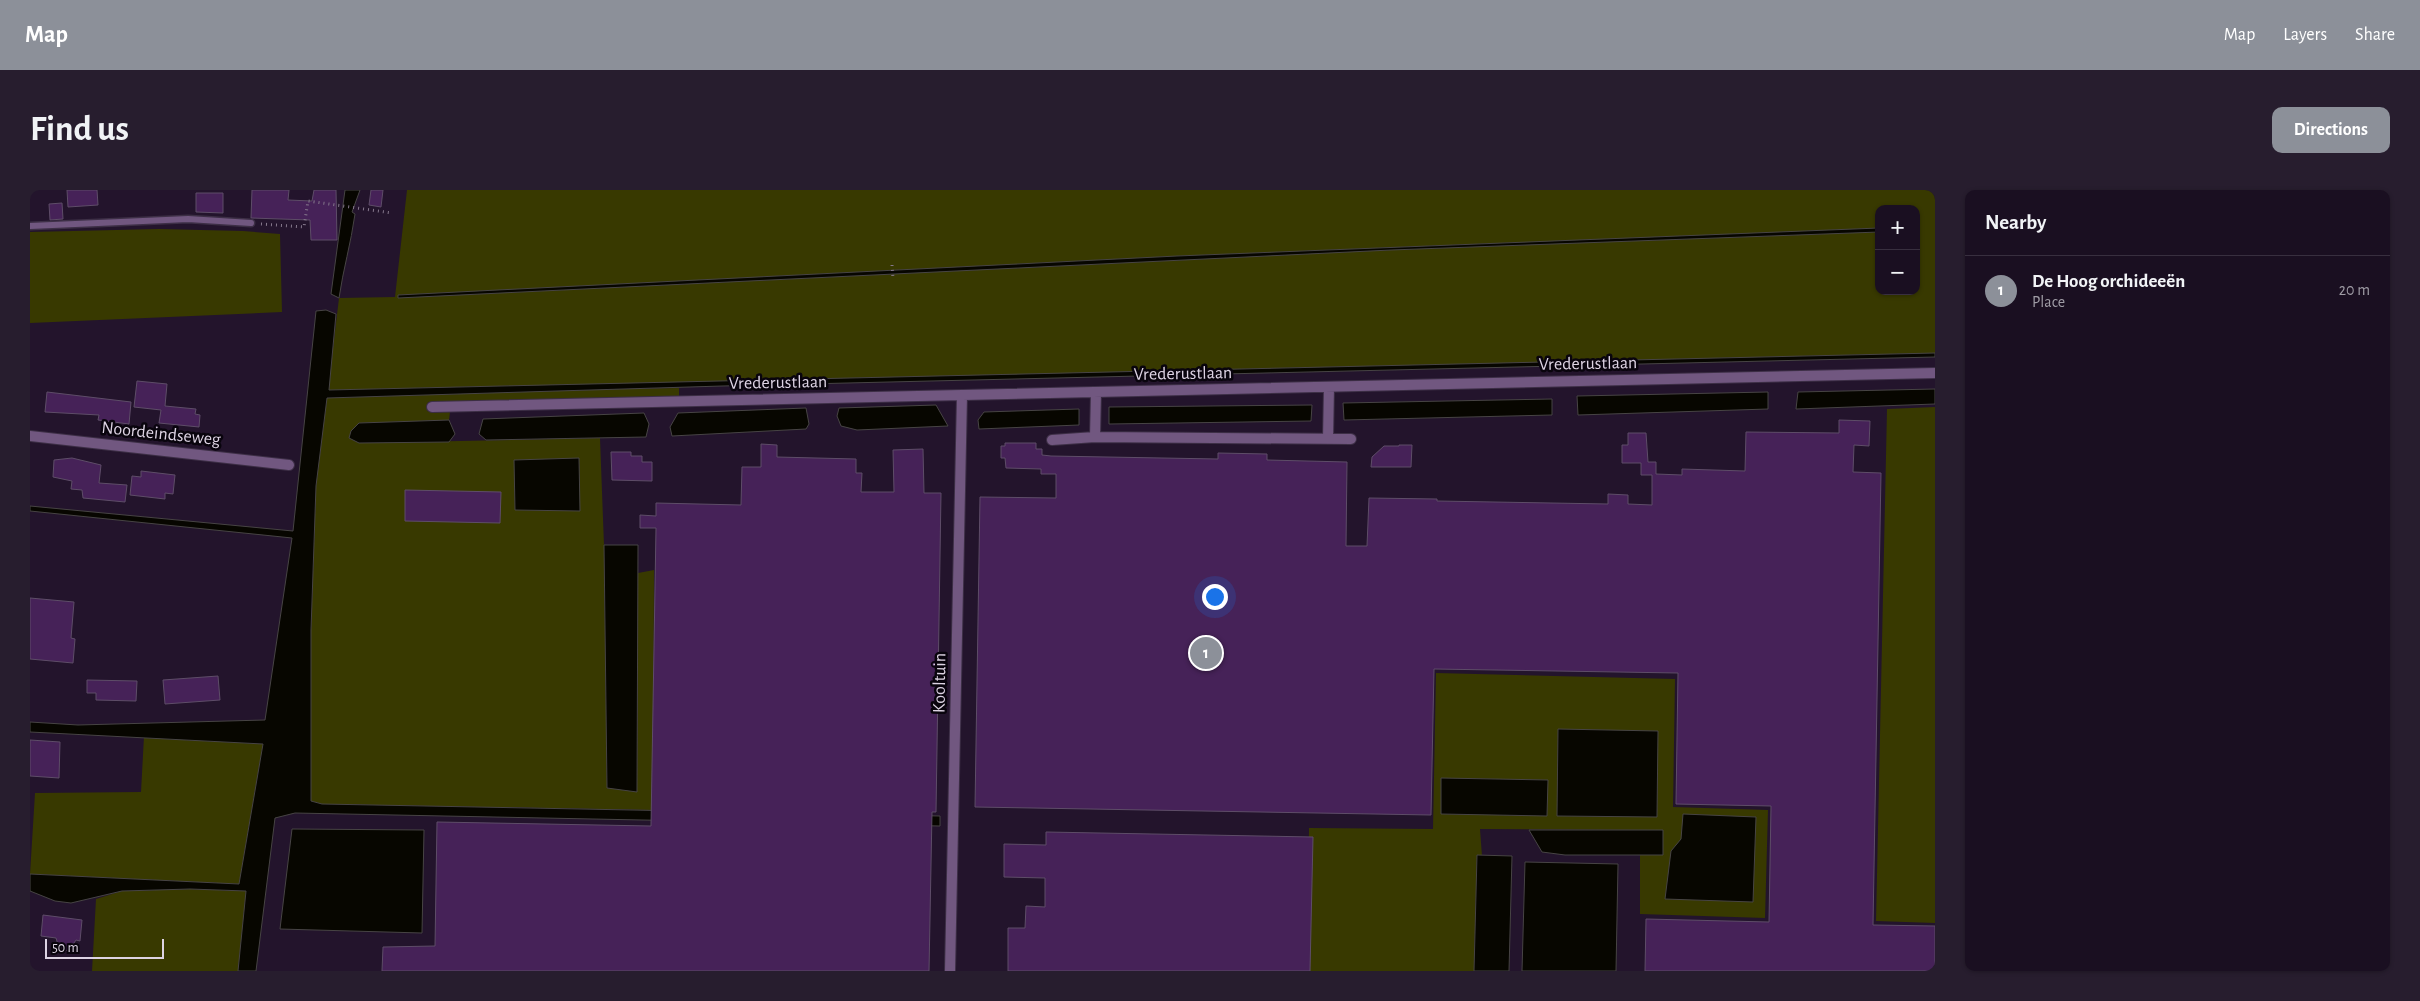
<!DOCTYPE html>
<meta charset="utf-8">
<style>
body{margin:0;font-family:"Alegreya Sans",sans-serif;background:#271d2e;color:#f1f3f6}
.controls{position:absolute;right:15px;top:15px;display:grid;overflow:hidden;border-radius:10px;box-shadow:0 1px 4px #0004}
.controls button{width:45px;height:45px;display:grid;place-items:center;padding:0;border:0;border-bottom:1px solid #382f3f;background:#1a0f21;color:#f1f3f6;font:25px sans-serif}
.scale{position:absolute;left:15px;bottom:12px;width:119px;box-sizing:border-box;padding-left:5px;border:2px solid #ddd3e3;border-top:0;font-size:14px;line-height:18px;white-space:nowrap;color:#ddd3e3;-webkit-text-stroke:4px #09040d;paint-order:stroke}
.you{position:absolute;left:1184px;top:406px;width:18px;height:18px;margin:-12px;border:4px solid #fff;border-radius:50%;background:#1a73e8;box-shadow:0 0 0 8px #1a73e833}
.badge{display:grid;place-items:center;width:32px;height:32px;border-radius:50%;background:#8c9099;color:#fff;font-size:16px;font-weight:700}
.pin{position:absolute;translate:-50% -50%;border:2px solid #fff;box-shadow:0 1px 5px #0006}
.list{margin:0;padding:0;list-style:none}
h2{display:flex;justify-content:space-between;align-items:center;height:65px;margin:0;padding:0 20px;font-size:21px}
h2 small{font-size:16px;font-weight:400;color:#9f9ca5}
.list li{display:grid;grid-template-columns:32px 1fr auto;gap:15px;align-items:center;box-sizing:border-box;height:70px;padding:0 20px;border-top:1px solid #382f3f}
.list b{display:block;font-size:19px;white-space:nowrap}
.list p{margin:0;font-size:16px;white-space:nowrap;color:#9f9ca5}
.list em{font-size:16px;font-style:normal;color:#9f9ca5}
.map{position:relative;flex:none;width:1905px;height:781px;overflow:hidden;border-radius:10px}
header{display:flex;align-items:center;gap:30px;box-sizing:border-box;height:70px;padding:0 25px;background:#8c9099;color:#fff}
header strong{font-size:24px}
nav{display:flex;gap:28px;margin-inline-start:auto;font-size:18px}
.intro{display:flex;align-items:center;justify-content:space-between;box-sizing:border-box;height:120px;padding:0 30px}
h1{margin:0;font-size:35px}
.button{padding:12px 22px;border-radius:10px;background:#8c9099;color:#fff;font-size:18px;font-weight:700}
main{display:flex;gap:30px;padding:0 30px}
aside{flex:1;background:#1a0f21;border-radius:10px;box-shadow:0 1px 4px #0004}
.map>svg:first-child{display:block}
</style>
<header>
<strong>Map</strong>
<nav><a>Map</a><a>Layers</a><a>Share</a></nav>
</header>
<div class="intro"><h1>Find us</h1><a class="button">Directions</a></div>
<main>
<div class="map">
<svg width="1905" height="781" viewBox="0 0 1905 781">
<rect width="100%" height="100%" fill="#23142c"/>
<!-- green -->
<path fill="#383900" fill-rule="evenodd" d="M377,0H1905V164L298,201L309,108L365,107ZM1849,19H1886V101H1849Z
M129,39L213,41L250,44L252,122L0,133V42Z
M649,198V206L398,212L397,221L420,222L419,230L329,233L319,247L330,253L570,248L574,355L577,598L607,601L608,383L624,380L623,620L292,614L281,611V440L286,296L297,208L519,200Z
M1905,217V733L1846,731L1857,219Z
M1406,483L1645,489L1643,617L1738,620L1735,728L1610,724V665H1633V640L1450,639L1452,666H1447L1444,781H1277L1279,638L1403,639Z
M114,546L233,554L209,694L0,684L5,603L111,602Z
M160,699L216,701L208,781H62L66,709L92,701Z"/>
<!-- water -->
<path fill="#070600" stroke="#474444" d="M315,0H330L322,22L325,24C321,53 313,80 309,108L301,104Z
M1849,38V42L1361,60L368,108V105L1147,66Z
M296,120L306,124L299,200L1905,163V167L692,196L297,208L286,296L281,440V611L292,614L910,626V636L265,623L245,628L226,781H208L216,701L160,699L92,701L41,713L25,711L0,701V684L209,694L233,554L0,542V532L48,535L235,530L262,348L0,321V316L263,341L286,121Z
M1905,199V214L1766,219L1768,202Z
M1738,202V219L1548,225L1547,206Z
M1522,209V225L1314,230L1313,213Z
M906,215L918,236L827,240L811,236L807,226L809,218Z
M1282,215L1281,231L1079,234V217Z
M776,218L779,234L776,239L642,246L640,237L648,223Z
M1049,219V235L949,239L948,230L954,222Z
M614,223L619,234L616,247L456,250L449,244L453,229Z
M419,230L425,244L419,252L329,253L319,248L321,241L329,233Z
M549,268L550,321L485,320L484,270Z
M574,355H608L607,602L577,598Z
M1528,539L1628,541L1627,627L1527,626Z
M1411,588L1518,590L1517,626L1411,624Z
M1653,624L1726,627L1723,712L1635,709L1641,661L1651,649Z
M262,639L394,640L392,743L250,739Z
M1499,640H1633V665H1535L1512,662Z
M1447,665L1482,666L1479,781H1444Z
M1495,672L1588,674L1586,781H1492Z"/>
<!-- building -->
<path fill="#462258" stroke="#5e4d68" d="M37,0H67L68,15L38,17Z
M222,0H259L258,10L282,11L284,0H306L307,50H281L280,30L221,28Z
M341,0H353L351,17L339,15Z
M166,3H193V23L166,22Z
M32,13L33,29L20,30L19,14Z
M107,191L137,194L135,216L166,219L165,224L170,225L169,237L129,233L131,220L104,217Z
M17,202L101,212L99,234L68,230L69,225L15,222Z
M1809,230L1840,231L1839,256L1824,255L1823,282L1851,283L1843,735L1905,736V781H1615L1616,729L1739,732L1741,616L1646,614L1648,483L1404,479L1401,625L945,617L950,307L1026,308V284H1011V279L976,278L975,268H971V256H975V253H1006V259H1012V265L1021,266L1188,269V263L1237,264V270L1317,272L1316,356H1337L1339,308L1407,309V311L1578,314V304L1598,305V314L1622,315V285H1611V273H1592V255H1598V243H1616L1618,272H1626V284L1652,285V279L1715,281L1716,242L1809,243Z
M731,254L747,255V267L826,269V283H832L831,302H864L863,260L893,259L894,303H911L906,622H902L899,781H352L353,757L405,756L407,632L621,636L626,338H610V325L626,326V313L711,315L712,277H731Z
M1369,255H1382L1381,277H1341L1342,267L1354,256H1369Z
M581,262H601V266H612V272H622V291L582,290Z
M42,268L71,275L69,293L97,295L95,312L53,308L52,300L41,299L42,291L23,287L24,270Z
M111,281L145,285L143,304L135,303V309L100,305L102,286L111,287Z
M375,300L471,302L470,333L375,331Z
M0,408L44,412L41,448L45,449L43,473L0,469Z
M188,486L190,510L135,514L133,490Z
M57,490L107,491L106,511L66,510V503H57Z
M0,550L30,552L29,588L0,586Z
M1016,642L1283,647L1280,781H978V738H995L996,716L1015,717V688L974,687V654L1016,655Z
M13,725L52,730L50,751L46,750L40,759L35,761L29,758L26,748L11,746Z"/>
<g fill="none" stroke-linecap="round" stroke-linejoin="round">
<!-- lane casing -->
<g stroke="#3d2f46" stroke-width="9">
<path id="lane" d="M0,36L158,29L221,33"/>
</g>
<!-- street casing -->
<g stroke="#3d2f46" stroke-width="12">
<path id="street" d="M402,217L1905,183
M0,246L259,275
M1065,247L1066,202
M1298,249L1299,197
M1022,250L1065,247L1321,249
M920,781L932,205"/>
</g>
<!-- path -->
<path stroke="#85788c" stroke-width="3" stroke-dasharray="1 4" stroke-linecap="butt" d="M231,34L274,37L278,11L362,23
M862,75L863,88"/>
<!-- lane -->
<use href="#lane" stroke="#715780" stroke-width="6"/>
<!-- street -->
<use href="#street" stroke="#715780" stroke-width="10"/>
</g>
<g text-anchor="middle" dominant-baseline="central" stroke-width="5" stroke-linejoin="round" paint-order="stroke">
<!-- street labels -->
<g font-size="18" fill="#ddd3e3" stroke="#09040d">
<text transform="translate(1558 174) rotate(-1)">Vrederustlaan</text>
<text transform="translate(1153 184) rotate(-1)">Vrederustlaan</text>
<text transform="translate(748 193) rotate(-1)">Vrederustlaan</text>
<text transform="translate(131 244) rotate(6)">Noordeindseweg</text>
<text transform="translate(910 493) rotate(-89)">Kooltuin</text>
</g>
</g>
</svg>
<div class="controls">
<button>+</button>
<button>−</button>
</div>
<div class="scale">50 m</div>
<div class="you"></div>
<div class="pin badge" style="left:1176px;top:463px">1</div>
</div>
<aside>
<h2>Nearby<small></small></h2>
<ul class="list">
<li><span class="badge">1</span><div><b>De Hoog orchideeën</b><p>Place</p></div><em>20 m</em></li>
</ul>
</aside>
</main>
